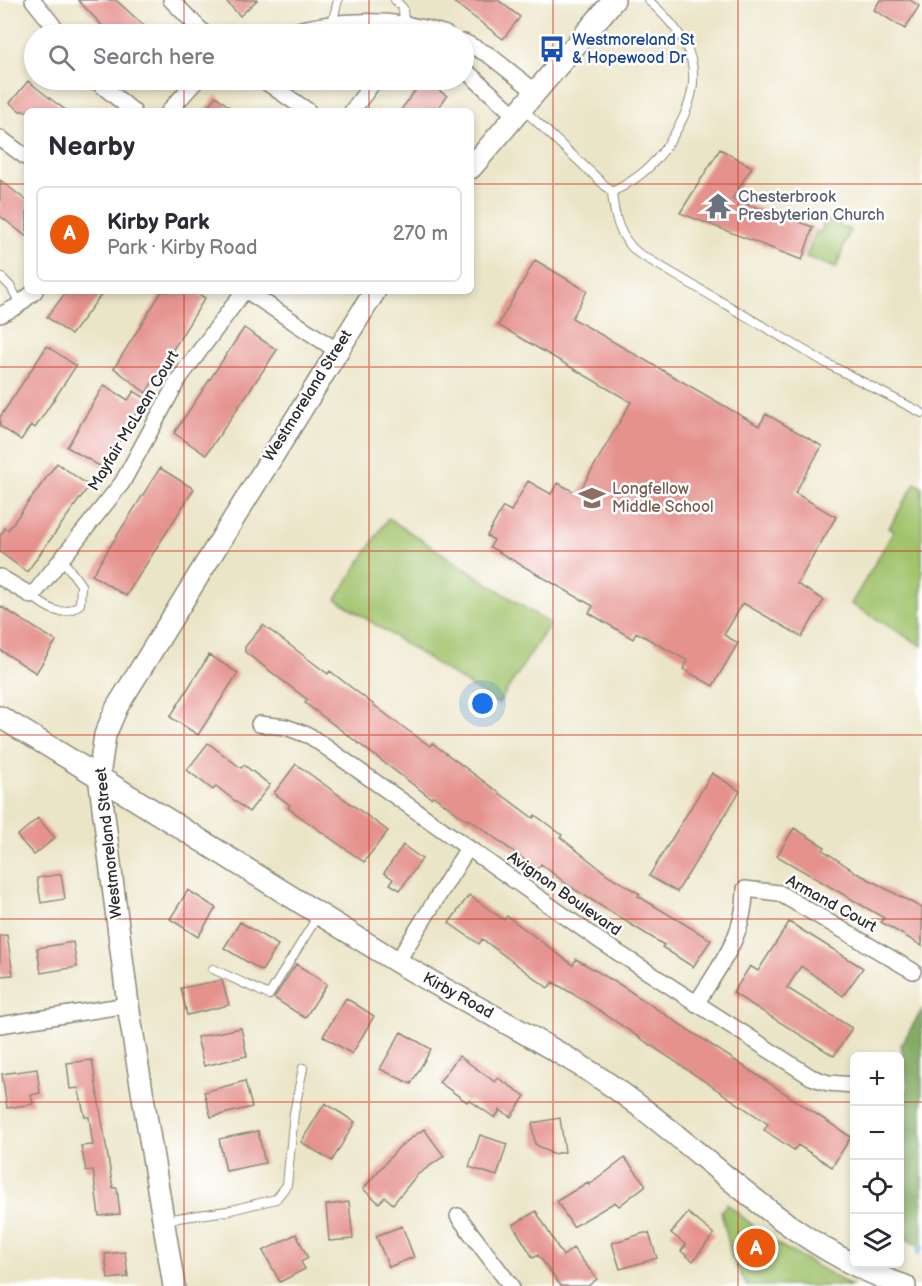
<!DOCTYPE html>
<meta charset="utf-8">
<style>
body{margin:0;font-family:"Balsamiq Sans",sans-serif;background:#f2f2f3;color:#2b2b33}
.controls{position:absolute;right:18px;bottom:18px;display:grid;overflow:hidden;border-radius:9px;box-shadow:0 3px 9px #0003}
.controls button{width:54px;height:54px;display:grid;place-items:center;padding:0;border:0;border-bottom:2px solid #e1e1e2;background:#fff;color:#2b2b33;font:30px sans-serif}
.you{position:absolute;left:483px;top:704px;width:21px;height:21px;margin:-15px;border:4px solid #fff;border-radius:50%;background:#1a73e8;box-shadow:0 0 0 9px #1a73e833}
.badge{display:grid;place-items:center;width:39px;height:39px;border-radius:50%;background:#ea580c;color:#fff;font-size:20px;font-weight:700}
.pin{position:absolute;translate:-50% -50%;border:3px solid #fff;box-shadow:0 2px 6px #0006}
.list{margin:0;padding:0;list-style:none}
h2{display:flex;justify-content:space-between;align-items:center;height:78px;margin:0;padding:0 24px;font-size:26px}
h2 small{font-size:20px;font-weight:400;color:#7c7c81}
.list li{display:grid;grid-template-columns:39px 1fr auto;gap:18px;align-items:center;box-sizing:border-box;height:96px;margin:0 12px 12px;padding:0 12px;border:2px solid #e1e1e2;border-radius:9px}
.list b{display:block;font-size:22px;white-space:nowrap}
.list p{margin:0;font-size:20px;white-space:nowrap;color:#7c7c81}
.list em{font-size:20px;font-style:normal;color:#7c7c81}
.icon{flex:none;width:33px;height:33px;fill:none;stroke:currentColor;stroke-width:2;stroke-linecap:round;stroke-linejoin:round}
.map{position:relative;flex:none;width:922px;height:1286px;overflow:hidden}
.search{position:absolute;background:#fff;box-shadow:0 3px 9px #0003;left:24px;top:24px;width:450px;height:66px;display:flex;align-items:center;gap:15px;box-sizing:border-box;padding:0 21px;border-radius:33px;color:#7c7c81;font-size:22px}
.panel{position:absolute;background:#fff;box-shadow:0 3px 9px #0003;left:24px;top:108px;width:450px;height:186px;border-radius:9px}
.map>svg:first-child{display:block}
</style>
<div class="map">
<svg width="922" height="1286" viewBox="0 0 922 1286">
<rect width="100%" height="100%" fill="#fff"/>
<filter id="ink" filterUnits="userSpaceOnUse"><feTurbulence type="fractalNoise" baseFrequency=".0167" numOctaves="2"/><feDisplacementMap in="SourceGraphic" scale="12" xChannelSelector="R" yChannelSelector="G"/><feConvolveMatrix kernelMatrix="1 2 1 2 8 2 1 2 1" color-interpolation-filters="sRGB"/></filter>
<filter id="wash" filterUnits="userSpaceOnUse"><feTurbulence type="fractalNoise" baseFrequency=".008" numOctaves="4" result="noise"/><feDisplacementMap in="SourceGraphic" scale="24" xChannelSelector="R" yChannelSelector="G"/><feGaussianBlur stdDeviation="1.35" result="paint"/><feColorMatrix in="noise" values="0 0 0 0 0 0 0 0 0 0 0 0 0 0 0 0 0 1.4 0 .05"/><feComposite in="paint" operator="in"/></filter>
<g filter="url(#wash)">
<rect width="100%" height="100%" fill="#ebe5c7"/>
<!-- green -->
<path fill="#a1c36c" stroke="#66774c" stroke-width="1.5" d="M828,220L850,230L836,268L806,257L816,231L820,233L825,221Z
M915,483L922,487V646L851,604L894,531L889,528Z
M388,518L550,624L498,704L336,599Z
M727,1204L772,1241L852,1286H747L732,1257L721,1211Z"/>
<!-- forest -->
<path fill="#80a960" stroke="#566a46" stroke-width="1.5" d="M922,1010V1250L900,1234V1102L908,1089L901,1045Z"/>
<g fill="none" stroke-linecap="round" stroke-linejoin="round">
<!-- stream -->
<path stroke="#6ca6dc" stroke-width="4.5" d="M918,1253L922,1247"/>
</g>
<g id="blocks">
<!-- building -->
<path fill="#e5928d" d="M78,0H116L153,34H110Z
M225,0H257L240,16Z
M451,0H498L520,17L503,39Z
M880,0H910L919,6L905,29L874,10Z
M423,80L447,96L436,111H400Z
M28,81L52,100L67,111H20L10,103Z
M216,96L234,111H204Z
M720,149L752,167L732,199L813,227L802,260L680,213Z
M0,180L27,201V237L0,216Z
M535,260L587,291L572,318L759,426L766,414L822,446L795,493L836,517L797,584L824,600L802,637L743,603L724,635L738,643L713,686L683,669L688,661L636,632L633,639L589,613L593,606L490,547L494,540L487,536L503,507L511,511L528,481L551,494L558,483L578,494L631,402L498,325Z
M67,291H104L71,335L47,317Z
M162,291H194L205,298L146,393L114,368Z
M244,328L277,350L206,455L174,433Z
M47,346L76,366L35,428L31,425L21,440L0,426V417Z
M104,385L128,400L134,391L145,398L103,468L67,447Z
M57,463L89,486L27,572L0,552V536L5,528L8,530Z
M160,468L194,489L126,596L92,575Z
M0,606L56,641L36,673L0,650Z
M263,625L328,674L330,671L396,722L430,746L432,743L533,818L535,815L562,835L560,837L608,875L640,894L638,896L711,940L693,967L662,947L664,945L569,886L541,864L537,869L469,819L468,821L433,796L431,798L305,703L308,700L245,652V647Z
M209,655L238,673L198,735L170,717Z
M208,743L241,768L244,765L270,785L249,812L216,786L213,790L187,770Z
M296,764L388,831L364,862L288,808L290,805L274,793Z
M712,773L740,791L677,892L649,876Z
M38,818L55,838L34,855L17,836Z
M794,828L825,847L823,850L857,873L922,908V946L881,922L884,918L777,856Z
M403,845L422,859L400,890L390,884L393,879L384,873Z
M61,874L65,899L41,903L37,878Z
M188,890L216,908L198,937L170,919Z
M469,895L504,920L507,916L573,965L576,959L622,986L851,1137L832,1167L798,1145L794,1150L764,1130L768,1124L588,1003L553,982L548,988L482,939L479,944L449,923Z
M240,922L278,945L262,971L224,948Z
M789,922L863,968L843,996L801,966L787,988L852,1028L834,1056L733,993L750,966L758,971Z
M7,935L13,975L0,976V936Z
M73,942L77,967L41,973L37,948Z
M296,964L327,984L305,1018L274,998Z
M222,980L229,1005L187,1015L181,988Z
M346,998L374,1016L352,1054L323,1036Z
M241,1028L247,1056L204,1066L197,1037Z
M401,1032L431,1049L411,1084L380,1069Z
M459,1056L495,1082L498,1078L525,1096L511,1117L500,1110L495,1118L469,1100L467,1102L439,1082Z
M92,1060L113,1188H117L120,1214L99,1216L93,1170L86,1171L81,1146L93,1145L89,1117H85L78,1088L70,1089L67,1063Z
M37,1069L40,1093L31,1095L33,1104L7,1108L2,1074Z
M245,1081L252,1107L211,1117L204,1092Z
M325,1103L355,1122L332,1161L301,1142Z
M560,1118L565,1152L552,1154L535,1144L532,1123Z
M424,1129L444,1156L417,1175L393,1204L385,1197L379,1203L363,1189L399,1147Z
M258,1131L265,1163L226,1171L219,1139Z
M480,1135L507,1144L497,1176L469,1167Z
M625,1158L646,1185L619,1206L615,1202L573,1227L557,1201L588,1182L589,1185Z
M349,1202L353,1239L329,1241L326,1205Z
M536,1211L563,1256L573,1248L597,1279L588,1286H561L538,1255L533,1258L513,1225Z
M688,1213L714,1234L693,1261L681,1251L686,1245L671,1233Z
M402,1226L414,1257L389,1267L376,1236Z
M644,1233H649L657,1258L620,1269L612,1243Z
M296,1234L308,1258L301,1262L305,1269L280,1282L263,1251Z
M125,1252L128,1277L108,1279L105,1254Z"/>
</g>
</g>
<g filter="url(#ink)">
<use href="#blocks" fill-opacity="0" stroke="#8b8879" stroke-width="1.5"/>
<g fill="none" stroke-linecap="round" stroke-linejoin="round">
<!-- lane casing -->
<g stroke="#8b8879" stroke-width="10">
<path id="lane" d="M395,0L403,8L404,25
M332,24L338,0
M524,110L612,192C614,216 619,237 638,253L826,363L922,413
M612,192C641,178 659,161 675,133C708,78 695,41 648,0
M0,276L11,287L20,304
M32,596C48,609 62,619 80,604L81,585L62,559
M213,969L269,995L319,914
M164,1220L227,1211L276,1199L287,1185L294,1113L303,1068"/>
</g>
<!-- street casing -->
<g stroke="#8b8879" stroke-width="18">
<path id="street" d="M33,0L60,34
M171,0L205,34
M283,34C335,18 394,17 446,34
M464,42L489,55L537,93
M464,69L516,116
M95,80L133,111
M263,80L308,111
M169,111L197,80
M352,111L375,80
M0,138L27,158
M247,291L336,350
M0,315L16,307L35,291
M0,577L32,596L122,483L178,380L244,291
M259,724L286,727L310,736L600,941L811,1077L828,1083L854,1085
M397,962L468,848
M696,1004C719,967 746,934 745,889L779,893L913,971
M0,1025L128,1005
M458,1216L511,1286"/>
</g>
<!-- secondary casing -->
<g stroke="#8b8879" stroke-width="24">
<path id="secondary" d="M471,168L614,0
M0,717C133,796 262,880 394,960C462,1001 534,1035 600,1078C703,1146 784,1246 905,1286
M174,1286L128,1005L99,776L105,735L117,707L375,291"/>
</g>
<!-- lane -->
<use href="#lane" stroke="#fff" stroke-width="8"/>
<!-- street -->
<use href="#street" stroke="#fff" stroke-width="15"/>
<!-- secondary -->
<use href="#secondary" stroke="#fff" stroke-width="21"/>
</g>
</g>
<!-- grid -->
<path fill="none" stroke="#c8321e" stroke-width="1.5" stroke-opacity="0.55" d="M184,0V34M369,0V34M553,0V1286M738,0V1286M184,80V111M369,80V111M0,184H27M471,184H922M184,291V1286M369,291V1286M0,367H922M0,551H922M0,735H922M0,919H922M0,1102H854M900,1102H922"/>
<!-- icons -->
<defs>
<g id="bus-bare" transform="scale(2.07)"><path d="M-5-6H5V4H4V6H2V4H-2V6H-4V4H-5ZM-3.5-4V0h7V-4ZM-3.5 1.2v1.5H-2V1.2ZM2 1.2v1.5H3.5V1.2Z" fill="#1a4fb4" stroke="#fff" stroke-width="2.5" paint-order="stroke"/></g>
<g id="temple-bare" transform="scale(2.07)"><path d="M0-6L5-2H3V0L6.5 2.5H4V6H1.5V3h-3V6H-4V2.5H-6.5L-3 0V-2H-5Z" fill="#6b7280" stroke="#fff" stroke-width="2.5" paint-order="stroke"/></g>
<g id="school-bare" transform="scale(2.07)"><path d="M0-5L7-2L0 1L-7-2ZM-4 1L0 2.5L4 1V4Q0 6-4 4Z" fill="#8d6e63" stroke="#fff" stroke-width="2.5" paint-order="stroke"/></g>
</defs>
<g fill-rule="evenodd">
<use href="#bus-bare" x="552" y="49"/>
<use href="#temple-bare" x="718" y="206"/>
<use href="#school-bare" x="592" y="498"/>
</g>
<g text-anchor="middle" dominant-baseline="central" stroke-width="5" stroke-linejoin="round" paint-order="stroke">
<!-- transit labels -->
<g font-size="16" fill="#164399" stroke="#fff" text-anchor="start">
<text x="572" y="40">Westmoreland St<tspan x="572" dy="18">&amp; Hopewood Dr</tspan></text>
</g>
<!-- worship labels -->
<g font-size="16" fill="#5b616d" stroke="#fff" text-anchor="start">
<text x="738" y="197">Chesterbrook<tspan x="738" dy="18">Presbyterian Church</tspan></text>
</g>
<!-- street labels -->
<g font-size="16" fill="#2b2b2b" stroke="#fff">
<text transform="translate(308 396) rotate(-58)">Westmoreland Street</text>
<text transform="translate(134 421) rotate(-59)">Mayfair McLean Court</text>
<text transform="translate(109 843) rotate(-96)">Westmoreland Street</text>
<text transform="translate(564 894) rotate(35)">Avignon Boulevard</text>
<text transform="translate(831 904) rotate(29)">Armand Court</text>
<text transform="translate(458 996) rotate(29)">Kirby Road</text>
</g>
<!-- education labels -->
<g font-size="16" fill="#785e54" stroke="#fff" text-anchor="start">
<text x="612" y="489">Longfellow<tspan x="612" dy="18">Middle School</tspan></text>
</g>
</g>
</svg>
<div class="controls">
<button>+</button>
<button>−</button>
<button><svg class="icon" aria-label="locate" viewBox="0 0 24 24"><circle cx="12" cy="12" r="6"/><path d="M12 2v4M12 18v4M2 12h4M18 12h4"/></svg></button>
<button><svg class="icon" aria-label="layers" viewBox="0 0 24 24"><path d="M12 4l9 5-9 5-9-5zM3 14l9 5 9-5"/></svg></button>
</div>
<div class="you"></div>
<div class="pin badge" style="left:756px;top:1248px">A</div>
<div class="search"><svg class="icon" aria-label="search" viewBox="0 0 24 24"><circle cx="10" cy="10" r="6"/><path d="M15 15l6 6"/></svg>Search here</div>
<section class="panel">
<h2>Nearby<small></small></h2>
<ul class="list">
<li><span class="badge">A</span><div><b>Kirby Park</b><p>Park · Kirby Road</p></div><em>270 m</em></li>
</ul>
</section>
</div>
